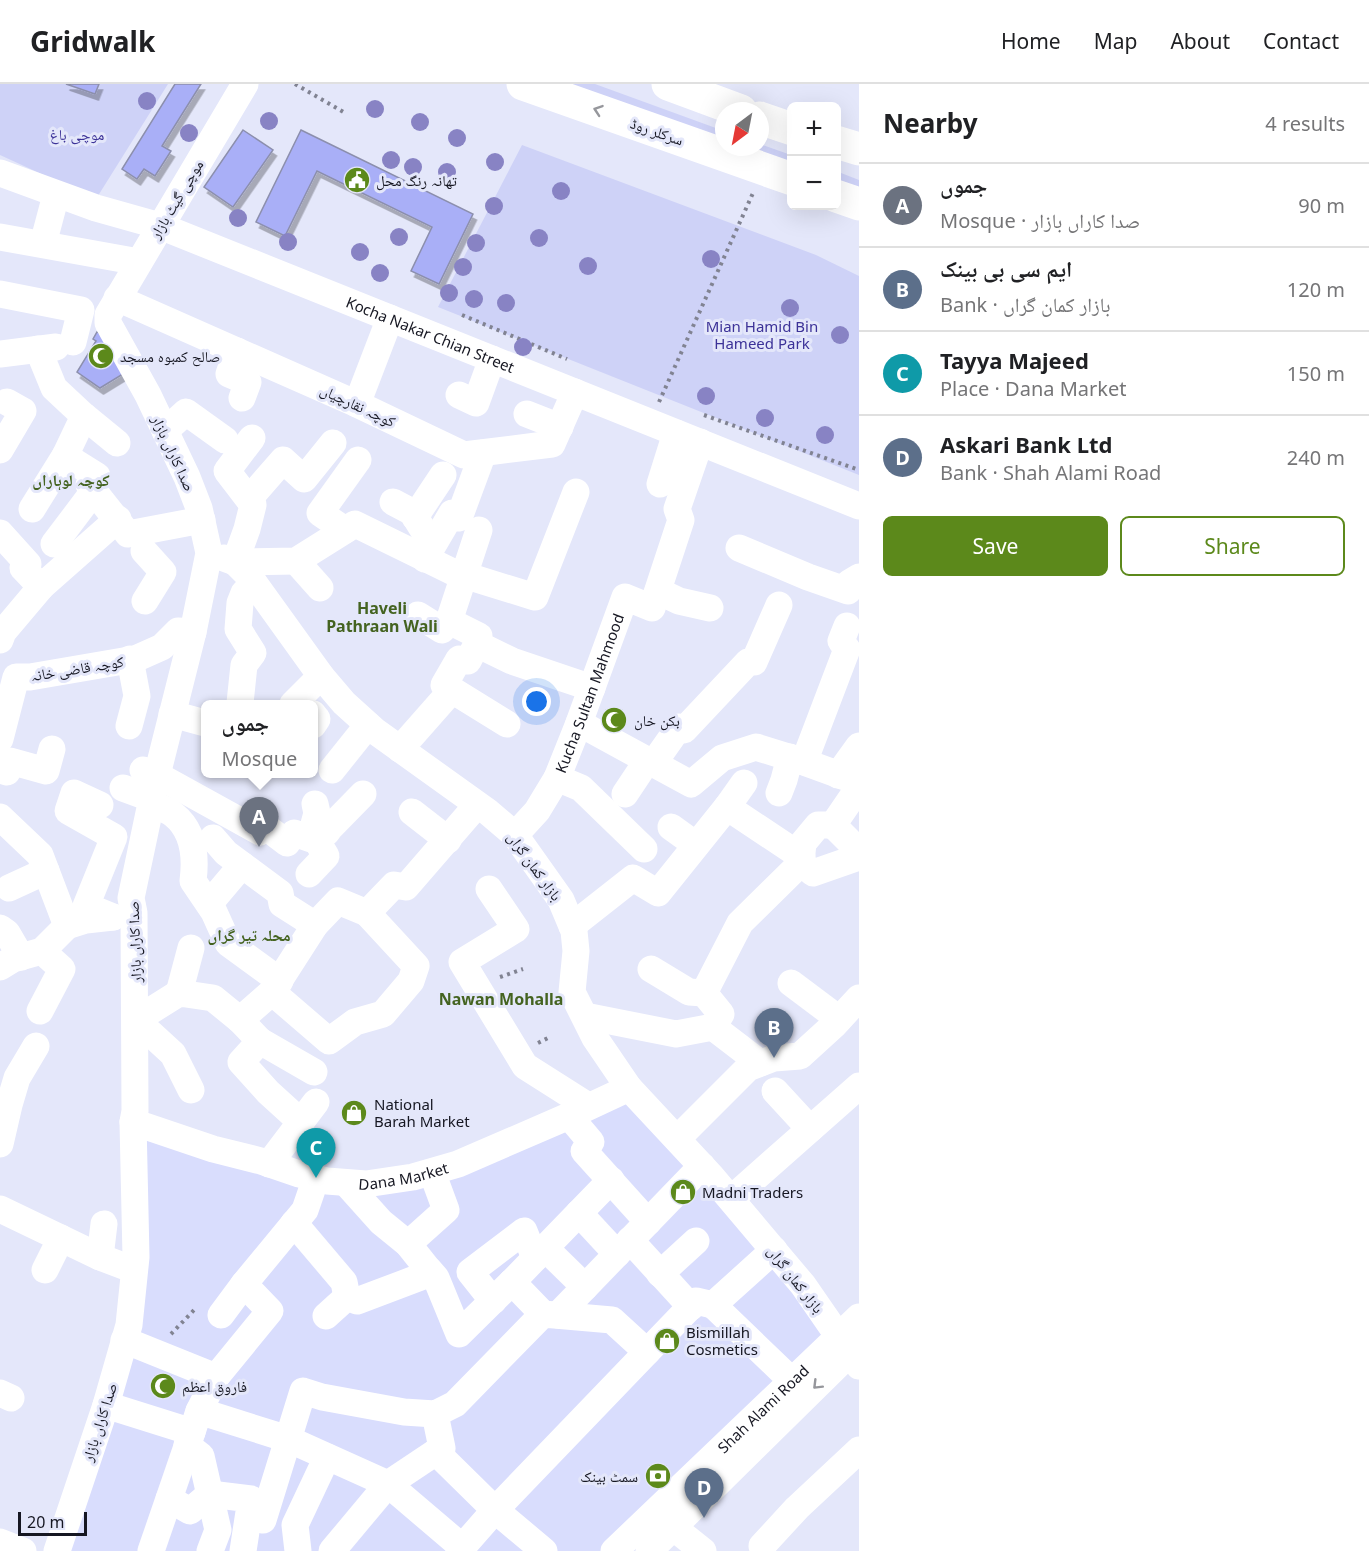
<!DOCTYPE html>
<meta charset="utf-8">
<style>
body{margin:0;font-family:"Noto Sans","Noto Naskh Arabic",sans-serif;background:#f2f2f2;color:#202124}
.controls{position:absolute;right:18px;top:18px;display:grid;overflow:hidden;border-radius:9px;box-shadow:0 6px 24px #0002}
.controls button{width:54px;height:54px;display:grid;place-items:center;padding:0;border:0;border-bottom:2px solid #e0e0e0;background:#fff;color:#202124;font:30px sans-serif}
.compass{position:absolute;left:715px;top:18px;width:54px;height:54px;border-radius:50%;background:#fff;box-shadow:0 6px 24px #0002;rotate:212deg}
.scale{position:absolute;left:18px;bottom:15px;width:69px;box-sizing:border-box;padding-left:6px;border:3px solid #161722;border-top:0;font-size:16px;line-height:21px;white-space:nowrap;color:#161722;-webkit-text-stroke:4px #e4e7fa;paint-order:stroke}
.you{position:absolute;left:537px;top:618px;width:21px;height:21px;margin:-15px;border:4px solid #fff;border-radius:50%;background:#1a73e8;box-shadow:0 0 0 9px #1a73e833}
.badge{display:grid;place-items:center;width:39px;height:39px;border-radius:50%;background:#5c891b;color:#fff;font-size:20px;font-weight:700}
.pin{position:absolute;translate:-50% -50px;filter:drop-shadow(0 2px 3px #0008)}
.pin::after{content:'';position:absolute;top:32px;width:21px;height:18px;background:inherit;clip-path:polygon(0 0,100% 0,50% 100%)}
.popup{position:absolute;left:201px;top:616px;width:117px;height:78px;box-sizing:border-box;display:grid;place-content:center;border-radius:9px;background:#fff;filter:drop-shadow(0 2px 4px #0005);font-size:20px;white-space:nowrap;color:#757577}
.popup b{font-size:22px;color:#202124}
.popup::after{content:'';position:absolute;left:50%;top:100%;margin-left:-12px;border:12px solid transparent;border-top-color:#fff}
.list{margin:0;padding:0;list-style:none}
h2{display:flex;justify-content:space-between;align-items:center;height:78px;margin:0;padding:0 24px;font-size:26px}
h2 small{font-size:20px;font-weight:400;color:#757577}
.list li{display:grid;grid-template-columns:39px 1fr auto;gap:18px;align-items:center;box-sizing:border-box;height:84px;padding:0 24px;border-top:2px solid #e0e0e0}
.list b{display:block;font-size:22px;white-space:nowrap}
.list p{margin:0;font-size:20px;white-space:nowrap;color:#757577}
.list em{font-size:20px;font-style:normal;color:#757577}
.actions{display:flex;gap:12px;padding:18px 24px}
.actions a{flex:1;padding:14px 0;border:2px solid #5c891b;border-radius:9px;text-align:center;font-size:21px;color:#5c891b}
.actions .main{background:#5c891b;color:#fff}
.map{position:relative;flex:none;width:859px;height:1467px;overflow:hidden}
header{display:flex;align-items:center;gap:36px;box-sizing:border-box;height:84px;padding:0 30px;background:#fff;border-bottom:2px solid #e0e0e0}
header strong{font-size:28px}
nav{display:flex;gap:33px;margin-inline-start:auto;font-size:21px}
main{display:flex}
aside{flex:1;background:#fff}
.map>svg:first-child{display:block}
</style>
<header>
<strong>Gridwalk</strong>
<nav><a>Home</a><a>Map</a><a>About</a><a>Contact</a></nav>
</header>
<main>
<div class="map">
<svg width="859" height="1467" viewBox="0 0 859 1467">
<defs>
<filter id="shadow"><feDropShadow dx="3.5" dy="6" stdDeviation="0" flood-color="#0004"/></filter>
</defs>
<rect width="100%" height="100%" fill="#e4e7fa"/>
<!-- built -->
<path fill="#d9ddfd" d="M629,1004L838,1252L615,1467H57L129,1241L133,1038L366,1100Z"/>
<!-- green -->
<path fill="#ced2f7" d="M0,0H168L96,115L0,71Z
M558,0H595L724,47V60Z
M760,60L791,71V85L732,63H760Z
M522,61L816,171L859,192V391L438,223Z
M836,87L859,96V109L837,101Z"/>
<!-- building -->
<path fill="#a9aff7" stroke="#8c8fad" stroke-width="1.5" filter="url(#shadow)" d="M66,0H99L95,10Z
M175,0H201L162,62L171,67L155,92L144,85L137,95L122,85Z
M243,46L273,66L233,123L204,103Z
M301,46L473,130L439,200L411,187L432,143L317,87L285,152L256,138Z
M97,248L106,251L123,290L100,304L77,288L96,257L93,255Z"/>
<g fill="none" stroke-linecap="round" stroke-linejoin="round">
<!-- path -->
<path stroke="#818392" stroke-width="4" stroke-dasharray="3 4.5" stroke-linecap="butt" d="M295,0L345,29
M462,231L567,275
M659,318L753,109
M704,331L859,386
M500,893L523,885
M538,959L548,954
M171,1250L197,1223"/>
<!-- minor -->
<g stroke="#fff" stroke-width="27">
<path id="s1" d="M0,89L96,124L160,142L859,422"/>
<path d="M0,153L139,178"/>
<path d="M43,160L56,111"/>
<path d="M0,210L81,226L73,258"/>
<path d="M117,214L357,320L464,371L552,360L575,308"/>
<path d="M38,265L54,304L84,332L65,372L97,392L89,401L128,450L202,436"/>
<path d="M237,267L229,290L248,298L242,314"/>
<path d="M0,270L56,263"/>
<path d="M459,311L476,319L492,275"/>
<path d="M357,320L390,234"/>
<path d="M527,330L560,343"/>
<path d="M84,332L117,359"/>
<path d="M165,347L186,328L225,356"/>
<path d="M0,366L23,327L7,318"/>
<path d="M660,400L676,349"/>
<path d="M249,415L283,376L304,395L333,359"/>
<path d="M393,418L412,428L425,449L435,457"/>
<path d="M32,425L65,372"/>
<path d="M415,433L443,391"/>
<path d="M345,446L320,429L358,376"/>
<path d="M479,446L449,537L479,552L477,560L512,577L592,604"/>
<path d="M0,449L28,480L23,484L41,503"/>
<path d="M54,460L94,407"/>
<path d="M739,464L808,493L848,507L849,499L859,493"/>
<path d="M144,467L163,488L145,517"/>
<path d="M224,474L235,478L296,477L355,440L451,487L535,513L576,408"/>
<path d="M425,475L452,429L459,434L483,369"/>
<path d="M296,477L320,504"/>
<path d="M235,478L249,492L321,592L344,619L375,647L488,728L515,751L561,816L574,847L576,867L572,908L595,954L629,1004L711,1092L803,1201L859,1282"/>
<path d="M235,478L247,445L253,421L227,387L252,354"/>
<path d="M658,507L679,517L710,524"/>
<path d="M418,531L442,546L449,537"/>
<path d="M0,556L3,548L41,503L118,435"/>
<path d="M452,606L507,640"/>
<path d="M240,619L244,581L253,569L238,545L240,519L244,509L254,499"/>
<path d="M293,620L321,592"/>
<path d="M172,630L205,639"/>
<path d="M313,630L317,635L313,641"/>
<path d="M579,639L691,700L722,674L756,663L804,678L859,698"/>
<path d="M129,642L137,612L130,575"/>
<path d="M0,655L16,593H30L135,575L162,563L178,547L193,548"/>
<path d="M400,665L452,606L444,601L459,575L468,577L477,560"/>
<path d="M804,678L847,565L841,557L847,542"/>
<path d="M653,680L679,643L684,646L748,578H754L779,521"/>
<path d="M0,686L7,688L10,677L46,687L52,665"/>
<path d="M143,686L157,691L260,748L266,743L287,759L294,749L317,757"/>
<path d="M332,686L368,641"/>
<path d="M838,691L859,662"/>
<path d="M557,694L581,704L644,765"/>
<path d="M859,703L833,741L859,767"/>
<path d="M123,704L153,715"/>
<path d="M779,709L784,696L790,673"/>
<path d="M625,710L647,677"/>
<path d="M152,720C159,723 168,726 174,731C194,747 196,774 193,797L214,828L228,859L280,897"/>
<path d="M315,720L317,729L314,740L327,748"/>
<path d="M100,721L74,709L68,727L114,753L86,822L113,833"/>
<path d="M727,723L744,699"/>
<path d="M412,728L448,756"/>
<path d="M0,733L40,771L67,842"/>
<path d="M833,741H818L803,759L801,779L813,789L859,773"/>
<path d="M671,743L696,761"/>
<path id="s2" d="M515,751L537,727L557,694L579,639L625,513L652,524L681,436L677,425L700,358"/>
<path d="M213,754L226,769L280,809L282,820L315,841"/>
<path d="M309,790L326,772L317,757L363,710"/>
<path d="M9,804L46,787"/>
<path d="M489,805L516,845L462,878L525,982L588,1022"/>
<path d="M209,820L242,781"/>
<path d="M572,842L633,794L658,809L727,723L802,773"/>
<path d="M0,844L7,849L21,873"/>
<path d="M0,883L13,875L42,867L67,842L86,836L113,833"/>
<path d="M651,885L689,908L704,909"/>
<path d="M791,899L839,935"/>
<path d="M272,908L329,957L355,938L383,930L411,897L416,882L367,829"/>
<path d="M179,909L191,864"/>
<path d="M40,927L62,885L42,867"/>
<path d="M585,932L676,950L713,943"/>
<path d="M240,936L272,908L315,841L338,817L367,829L394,801L406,803L477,721"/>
<path d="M260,957L314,988"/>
<path d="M760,979L713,943L721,930L704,909L740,839L801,779"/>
<path d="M191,1006L173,970L136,936L179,909L213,914L240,936L260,957L241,978L268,1008L301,1038"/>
<path d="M775,1007L810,1045"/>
<path d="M569,1032L591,1058L584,1067L648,1138"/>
<path id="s3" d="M133,1038L213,1065L261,1077L299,1090L327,1097L366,1100L413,1093L458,1080L569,1032L629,1004"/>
<path d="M677,1055L748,984L774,974L800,972L834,941L859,914"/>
<path d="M0,1060L9,1021L17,994L36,962"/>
<path d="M269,1080L316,1018"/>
<path d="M731,1115L859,1002"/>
<path d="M0,1125L100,1173L134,1186"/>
<path d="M579,1129L617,1170"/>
<path d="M294,1139L344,1198L347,1213"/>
<path d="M630,1156L691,1223"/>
<path d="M408,1160L446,1126L432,1088"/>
<path d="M545,1164L585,1203"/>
<path d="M100,1173L104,1140"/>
<path d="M45,1186L61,1154"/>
<path d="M429,1186L436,1194L459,1250L512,1198"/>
<path d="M660,1190L696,1157"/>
<path d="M493,1217L470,1188L524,1147L535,1174"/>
<path d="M713,1221L791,1296"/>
<path d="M543,1230L512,1198L611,1096"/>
<path d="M221,1231L244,1200L305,1126L316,1094"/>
<path d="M558,1231L702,1082"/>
<path d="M326,1232L347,1213L357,1217L431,1189L408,1160L381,1138L346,1099"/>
<path d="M124,1256L216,1293"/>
<path d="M0,1309L11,1314"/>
<path d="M106,1321L192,1348L199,1327L288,1355L388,1400L462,1463"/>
<path d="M199,1327L216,1293L270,1227L244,1200"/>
<path d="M187,1361L201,1372L218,1446L210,1467"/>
<path d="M436,1368L495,1426L544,1467"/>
<path d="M169,1415L190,1427L210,1410L251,1415L243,1467"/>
<path d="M659,1432L703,1467"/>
<path d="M263,1436L303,1307L322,1313L404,1328L435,1330L455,1320L543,1230L612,1236L647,1268"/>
<path d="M0,1458L23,1467"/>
<path d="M762,1462L797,1424L859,1366"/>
<path d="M57,1467L106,1321L129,1241L136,1173L133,1038L135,1027L134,829L131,814L157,691L193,548L209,469L199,424L187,393L148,311L108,239V231L245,0"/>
<path d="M151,1467L192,1348"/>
<path d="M298,1467L295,1441L327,1373"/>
<path d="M332,1467L388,1400L442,1364L435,1330"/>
<path d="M459,1467L495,1426L696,1217L713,1221L774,1166"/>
<path id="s4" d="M614,1467L859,1233"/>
<path d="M649,1467L859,1260"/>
</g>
<!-- major -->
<path stroke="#fff" stroke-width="33" d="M523,0L792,95
M668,0L741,27
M760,34L792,45
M836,58L859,65
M836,112L859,120"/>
</g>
<!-- trees -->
<g fill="#8883c4">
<circle cx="147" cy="17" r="9"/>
<circle cx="375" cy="25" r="9"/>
<circle cx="269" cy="37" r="9"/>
<circle cx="420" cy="38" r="9"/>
<circle cx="189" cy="49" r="9"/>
<circle cx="457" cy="54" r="9"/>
<circle cx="391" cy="76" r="9"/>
<circle cx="495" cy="78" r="9"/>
<circle cx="413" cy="83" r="9"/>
<circle cx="447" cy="88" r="9"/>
<circle cx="561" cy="107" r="9"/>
<circle cx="494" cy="122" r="9"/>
<circle cx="238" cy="134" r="9"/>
<circle cx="399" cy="153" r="9"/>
<circle cx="539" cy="154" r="9"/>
<circle cx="288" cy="158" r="9"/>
<circle cx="476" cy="159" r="9"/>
<circle cx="360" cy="168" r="9"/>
<circle cx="711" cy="175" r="9"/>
<circle cx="588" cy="182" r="9"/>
<circle cx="463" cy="183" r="9"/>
<circle cx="380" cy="189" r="9"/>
<circle cx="449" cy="209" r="9"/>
<circle cx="474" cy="215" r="9"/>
<circle cx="506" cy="219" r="9"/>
<circle cx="790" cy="224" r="9"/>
<circle cx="840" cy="251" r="9"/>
<circle cx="523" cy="263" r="9"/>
<circle cx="706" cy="312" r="9"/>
<circle cx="765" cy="334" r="9"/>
<circle cx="825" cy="351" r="9"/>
</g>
<!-- one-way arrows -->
<defs><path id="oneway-chevron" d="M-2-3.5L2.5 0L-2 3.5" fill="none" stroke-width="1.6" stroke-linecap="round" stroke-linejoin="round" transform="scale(1.5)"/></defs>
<g stroke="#96979c">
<use href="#oneway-chevron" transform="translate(598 26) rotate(-161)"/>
<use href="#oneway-chevron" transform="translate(817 1301) rotate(135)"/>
</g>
<!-- icons -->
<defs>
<g id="civic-disc" transform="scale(1.35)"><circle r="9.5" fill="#5c891b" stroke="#e4e7fa"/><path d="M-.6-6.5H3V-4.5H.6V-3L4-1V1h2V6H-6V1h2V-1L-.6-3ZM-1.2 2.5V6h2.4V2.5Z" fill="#fff"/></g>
<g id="mosque-disc" transform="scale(1.35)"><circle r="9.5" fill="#5c891b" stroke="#e4e7fa"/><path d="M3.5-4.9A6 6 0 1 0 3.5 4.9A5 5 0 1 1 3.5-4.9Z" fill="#fff"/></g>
<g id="shop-disc" transform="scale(1.35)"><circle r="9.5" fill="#5c891b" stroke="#e4e7fa"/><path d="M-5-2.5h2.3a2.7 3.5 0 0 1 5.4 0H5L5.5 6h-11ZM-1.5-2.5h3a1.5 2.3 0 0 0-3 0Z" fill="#fff"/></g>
<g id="bank-disc" transform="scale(1.35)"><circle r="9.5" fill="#5c891b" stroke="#e4e7fa"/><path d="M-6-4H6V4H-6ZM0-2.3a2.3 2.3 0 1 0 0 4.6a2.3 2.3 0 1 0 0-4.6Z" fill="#fff"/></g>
</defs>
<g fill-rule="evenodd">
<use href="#civic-disc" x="357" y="96"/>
<use href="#mosque-disc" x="101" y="272"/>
<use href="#mosque-disc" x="614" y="636"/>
<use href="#shop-disc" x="354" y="1029"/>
<use href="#shop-disc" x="683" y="1108"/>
<use href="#shop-disc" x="667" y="1257"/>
<use href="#mosque-disc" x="163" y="1302"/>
<use href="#bank-disc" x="658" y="1392"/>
</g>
<g text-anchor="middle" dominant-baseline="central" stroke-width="6" stroke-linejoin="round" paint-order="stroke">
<!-- street labels -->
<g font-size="15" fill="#161722" stroke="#e4e7fa">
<text transform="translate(657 47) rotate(19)">سرکلر روڈ</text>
<text transform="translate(176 115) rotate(-59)">موچی گیٹ بازار</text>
<text stroke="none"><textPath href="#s1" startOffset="460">Kocha Nakar Chian Street</textPath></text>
<text transform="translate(358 321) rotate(25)">کوچہ نقارچیاں</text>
<text transform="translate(174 369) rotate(65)">صدا کاراں بازار</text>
<text transform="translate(77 584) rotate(-9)">کوچہ قاضی خانہ</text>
<text stroke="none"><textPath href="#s2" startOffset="162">Kucha Sultan Mahmood</textPath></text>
<text transform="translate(535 782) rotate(54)">بازار کمان گراں</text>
<text transform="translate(134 858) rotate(-92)">صدا کاراں بازار</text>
<text stroke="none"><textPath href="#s3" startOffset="280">Dana Market</textPath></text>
<text transform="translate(796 1195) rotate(52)">بازار کمان گراں</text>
<text stroke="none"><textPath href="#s4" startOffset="206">Shah Alami Road</textPath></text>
<text transform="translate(99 1338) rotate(-72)">صدا کاراں بازار</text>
</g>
<!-- park labels -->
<g font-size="15" fill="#3c3298" stroke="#e4e7fa">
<text x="77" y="50">موچی باغ</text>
<text x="762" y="242">Mian Hamid Bin<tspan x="762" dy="17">Hameed Park</tspan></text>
</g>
<!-- poi labels -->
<g font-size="15" fill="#161722" stroke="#e4e7fa" text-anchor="start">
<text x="376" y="96">تھانہ رنگ محل</text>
<text x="120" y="272">صالح کمبوہ مسجد</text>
<text x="634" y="636">بکن خان</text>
<text x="374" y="1020">National<tspan x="374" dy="17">Barah Market</tspan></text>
<text x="702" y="1108">Madni Traders</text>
<text x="686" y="1248">Bismillah<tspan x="686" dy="17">Cosmetics</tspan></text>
<text x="182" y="1302">فاروق اعظم</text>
<text x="638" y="1392" text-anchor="end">سمٹ بینک</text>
</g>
<!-- neighbourhood labels -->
<g font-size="16" font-weight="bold" fill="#446320" stroke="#e4e7fa">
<text x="71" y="396">کوچہ لوہاراں</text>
<text x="382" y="524">Haveli<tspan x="382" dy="18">Pathraan Wali</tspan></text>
<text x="249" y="851">محلہ تیر گراں</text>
<text x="501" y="915">Nawan Mohalla</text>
</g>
</g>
</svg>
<div class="controls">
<button>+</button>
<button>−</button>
</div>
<svg class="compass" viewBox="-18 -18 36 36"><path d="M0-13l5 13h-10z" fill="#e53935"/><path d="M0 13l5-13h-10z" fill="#757577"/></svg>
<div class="scale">20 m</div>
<div class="you"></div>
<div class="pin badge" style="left:259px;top:763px;background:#6b7280">A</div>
<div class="popup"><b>جموں</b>Mosque</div>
<div class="pin badge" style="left:774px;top:974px;background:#5c6f8a">B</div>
<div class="pin badge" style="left:316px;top:1094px;background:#0f9aa8">C</div>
<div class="pin badge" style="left:704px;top:1434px;background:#5c6f8a">D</div>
</div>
<aside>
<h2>Nearby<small>4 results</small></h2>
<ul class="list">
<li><span class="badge" style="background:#6b7280">A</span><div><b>جموں</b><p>Mosque · صدا کاراں بازار</p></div><em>90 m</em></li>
<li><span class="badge" style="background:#5c6f8a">B</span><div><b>ایم سی بی بینک</b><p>Bank · بازار کمان گراں</p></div><em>120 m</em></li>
<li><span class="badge" style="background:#0f9aa8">C</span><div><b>Tayya Majeed</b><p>Place · Dana Market</p></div><em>150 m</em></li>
<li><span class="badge" style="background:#5c6f8a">D</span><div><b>Askari Bank Ltd</b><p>Bank · Shah Alami Road</p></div><em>240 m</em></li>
</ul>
<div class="actions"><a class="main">Save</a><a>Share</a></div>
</aside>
</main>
